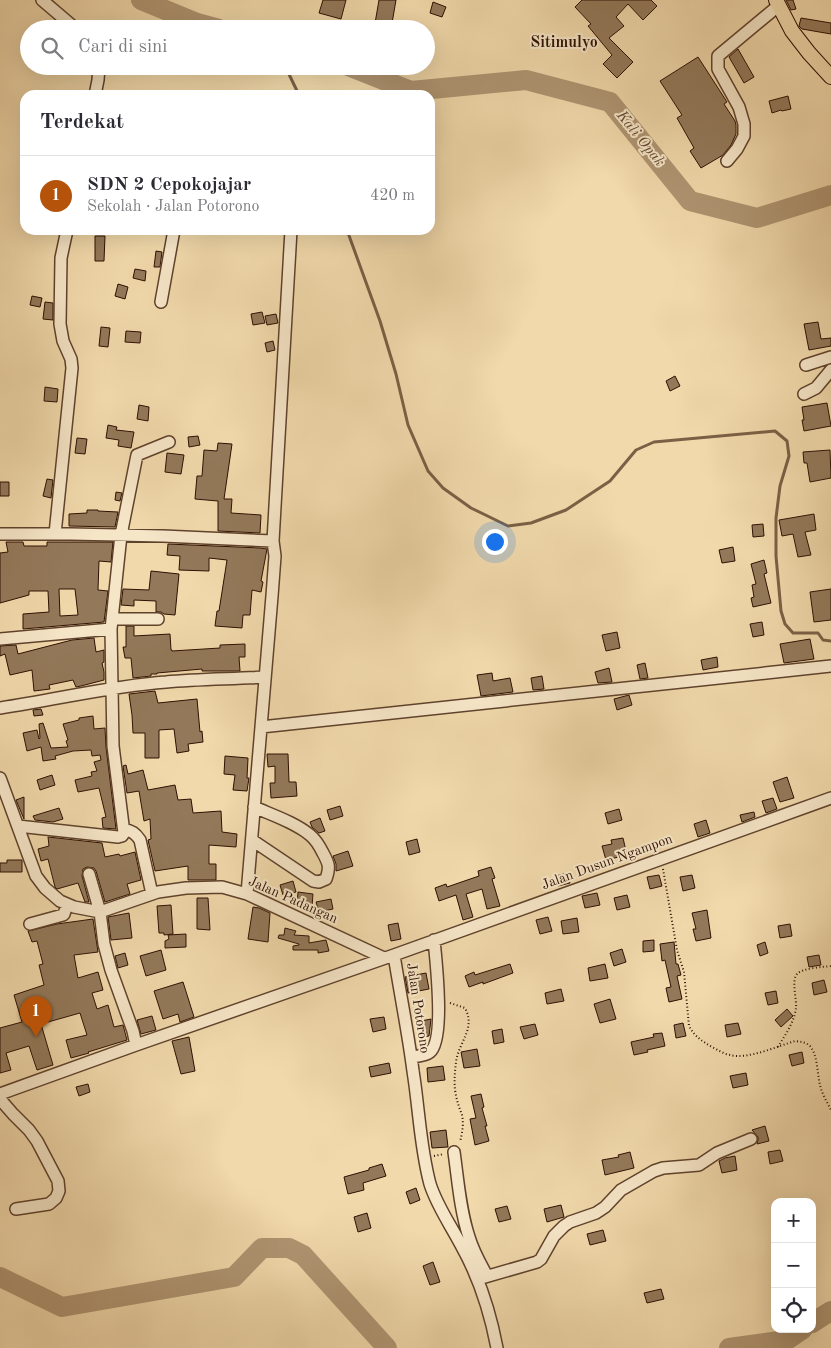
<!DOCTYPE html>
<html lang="id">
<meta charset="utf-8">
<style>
body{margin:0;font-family:"Old Standard TT",serif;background:#f7f7f7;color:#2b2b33}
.controls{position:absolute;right:15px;bottom:15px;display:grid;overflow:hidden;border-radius:10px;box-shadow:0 5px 20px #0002}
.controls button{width:45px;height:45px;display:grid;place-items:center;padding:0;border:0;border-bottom:1px solid #e1e1e2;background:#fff;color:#2b2b33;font:25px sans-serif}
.you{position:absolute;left:494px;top:541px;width:18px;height:18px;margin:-12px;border:4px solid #fff;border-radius:50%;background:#1a73e8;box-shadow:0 0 0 8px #1a73e833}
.badge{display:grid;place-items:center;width:32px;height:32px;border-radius:50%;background:#b45309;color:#fff;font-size:16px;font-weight:700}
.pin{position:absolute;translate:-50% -41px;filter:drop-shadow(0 1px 2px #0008)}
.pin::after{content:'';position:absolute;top:26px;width:18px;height:15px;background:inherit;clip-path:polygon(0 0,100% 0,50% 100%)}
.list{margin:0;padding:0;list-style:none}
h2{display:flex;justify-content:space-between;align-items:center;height:65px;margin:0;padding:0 20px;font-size:21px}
h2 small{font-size:16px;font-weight:400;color:#7c7c81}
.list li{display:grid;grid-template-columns:32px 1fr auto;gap:15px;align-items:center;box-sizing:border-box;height:80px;padding:0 20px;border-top:1px solid #e1e1e2}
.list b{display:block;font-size:19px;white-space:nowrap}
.list p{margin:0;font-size:16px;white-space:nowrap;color:#7c7c81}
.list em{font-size:16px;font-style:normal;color:#7c7c81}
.icon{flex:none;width:28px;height:28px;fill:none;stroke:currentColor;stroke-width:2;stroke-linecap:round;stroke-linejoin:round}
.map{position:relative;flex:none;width:831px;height:1348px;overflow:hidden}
.search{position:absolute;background:#fff;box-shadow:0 5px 20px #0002;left:20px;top:20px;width:415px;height:55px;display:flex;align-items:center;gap:12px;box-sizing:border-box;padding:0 18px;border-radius:28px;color:#7c7c81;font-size:19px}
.panel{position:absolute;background:#fff;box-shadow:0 5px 20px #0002;left:20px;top:90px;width:415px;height:145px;border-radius:15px}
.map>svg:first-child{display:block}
</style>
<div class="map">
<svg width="831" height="1348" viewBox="0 0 831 1348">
<rect width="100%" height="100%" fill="#f1d9ab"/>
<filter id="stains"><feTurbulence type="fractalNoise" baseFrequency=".004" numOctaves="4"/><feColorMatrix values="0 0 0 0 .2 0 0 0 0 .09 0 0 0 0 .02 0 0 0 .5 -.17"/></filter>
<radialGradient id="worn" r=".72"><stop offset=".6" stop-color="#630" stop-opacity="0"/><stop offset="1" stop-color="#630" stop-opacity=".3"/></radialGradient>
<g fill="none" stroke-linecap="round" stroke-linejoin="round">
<!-- stream -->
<path stroke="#7b6045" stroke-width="3" d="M197,23L210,29
M285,66L299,95
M347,230L380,321L396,374L408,425L428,471L443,488L471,508L508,526L531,523L566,510L610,481L636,450L654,442L775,431L787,441L789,456L780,486L776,518V556L781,611L785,624L793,633H818L823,640L831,641"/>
<!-- river -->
<path stroke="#af9572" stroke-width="20" d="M141,0L197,23L219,29
M348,66L411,91L526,80L610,102L690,201L757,218L831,195
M0,1277L62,1307L234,1277L262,1248H289L303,1255L387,1348
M812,1323L831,1311
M729,1348L787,1340L803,1329"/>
</g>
<!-- building -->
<path fill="#93795a" stroke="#2e1002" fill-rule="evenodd" d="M323,0H346L341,19L319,13Z
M379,0H396L391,29H374Z
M582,0H651L657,6L643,20L628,4L616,17L624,26L609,38L633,62L617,78L603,64L612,55L588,26L591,24L575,7Z
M786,0H793L796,9L791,10Z
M433,2L446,7L442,17L430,13Z
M801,18L831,23V34L802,29L799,26Z
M738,49L754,77L744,83L729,57Z
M698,57L727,102L724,104L735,121L736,125V134L731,145L723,155L701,168L690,151L694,148L677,118L682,115L660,81Z
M788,96L791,109L782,111L781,110L772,113L769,101Z
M95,236H105L104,261H95Z
M156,251L162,252L160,267H154Z
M135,269L146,271L145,281L133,278Z
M118,284L128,287L125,299L115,296Z
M32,296L42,298L40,307L30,305Z
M45,302L53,303V320L43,319Z
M262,312L265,323L253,325L251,314Z
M276,314L278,323L267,325L265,316Z
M818,322L821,339L831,338V346L809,350L804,324Z
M101,327L110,328L108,347L99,346Z
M126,331L141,332L140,343L125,342Z
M273,341L275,350L267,352L265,343Z
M675,376L680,386L670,391L666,381Z
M45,387L58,389L57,402L44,401Z
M827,403L831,426L804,431L802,420H804L802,407Z
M139,405L149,407L148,421L137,419Z
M108,425L117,427L116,430L134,432L131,448L118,446L119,440L106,438Z
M198,436L200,445L189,447L188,437Z
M77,438L87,439L85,454L75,453Z
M218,443L232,444L224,499H232L231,513L261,515L260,533L218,531V501L195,499L197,476H202L204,450L217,451Z
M830,450L831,478L810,482L807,463H804L803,452Z
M167,453L184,455L181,474L165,472Z
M47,479L53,480L51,498L43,496Z
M0,482H9V496H0Z
M116,492L122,493L120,501L115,500Z
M87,510H98V511L118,512L115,527L69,526V514L87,513Z
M814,514L816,530L805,532L811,555L798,557L793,534L782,536L779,520Z
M763,524L764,536L753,537L752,525Z
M6,542H23L24,546H47V542H113L111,562L99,561L98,590L108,591L104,622L23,629V614L49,612L48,591H29V595L0,603V553L8,552ZM59,589H75L78,615L60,616Z
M168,544L260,548L267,549L261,581L263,582L261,592L252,590L250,615H243L242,628L215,626L217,611H219L227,560L209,558V571L179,570L180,556L167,555Z
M733,547L735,561L722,563L719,550Z
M764,560L767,573L764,574L771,603L753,607L751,598L754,597L752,585L756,584L751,564Z
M151,571L179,574L175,615L164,614L161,612H156V601L134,600V606L121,605L123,589L149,590Z
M831,589V620L814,622L810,592Z
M762,622L764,635L753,637L750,624Z
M126,626H134V636L170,634L171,650H172V651L220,648V645L245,644V657H239L240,671H202V669L157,673V674H151V676L133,678L131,658H125L123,647H126Z
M617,632L620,648L606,651L602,635Z
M94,638L96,652L104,650V662L102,663L104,672V680L81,686L76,687L73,680L49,685L50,689L34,691L32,670L10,675L5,654L0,656V646L16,645L18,654L72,640Z
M810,639L814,659L784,663L780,644Z
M717,657L718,667L703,670L701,660Z
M645,663L648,678L640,679L637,665Z
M609,668L612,682L598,683L595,672Z
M492,673L493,681L510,678L513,692L481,696L477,675Z
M542,676L544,689L533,690L531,678Z
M155,691L158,703L197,699L200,732L202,731L203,742L188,744L189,751L177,753L174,729L159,730V758H145V733H133L132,715L129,694Z
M629,695L632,705L617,710L614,699Z
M41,709L43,715L34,716L33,710Z
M93,716L94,729L105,728L106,747L116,829L103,828L102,818L106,817L99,788L78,792L75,780L92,776L91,772L97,771L94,762L101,760L100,755L92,756L91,750L73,751L55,756L56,759L43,761L41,747L27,751L23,733L37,730L39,739L40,738L39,724L43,723L51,748L68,747L66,741L68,740L63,724L79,720V718Z
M267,754H288L289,782H296L297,796L271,798L270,783H275V766L268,767Z
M225,756L248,758L247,778H249L247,791L233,790L235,775L224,774Z
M126,765L128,774L143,770L148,790L175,785L178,800L191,799L193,813L221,811L222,832L237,834L236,847L209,845V864H216V880H188V866L155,871L148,840L151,839L150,819L144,821L139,791L127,793L123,766Z
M52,775L55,785L40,790L37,780Z
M787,777L794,798L780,802L773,782Z
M24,797V819L16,800Z
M773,798L777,809L766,813L762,801Z
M340,806L343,816L330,820L327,810Z
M59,808L63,819L53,822L35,820L33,816Z
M619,809L622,820L608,824L605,813Z
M754,812L755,817L742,822L740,815Z
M320,818L325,831L319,833L312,827L310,822Z
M706,820L710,833L698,837L694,824Z
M48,837L102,843L105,857L119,854L120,856L135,852L141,880L127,884L130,894L105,902L96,871L94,868L87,867L83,869L82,876L89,902H85L78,883L57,889L55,887L48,859L41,861L38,849L49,846Z
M623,838L627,855L606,860L602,846L612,844L611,840Z
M417,839L420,852L409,855L406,842Z
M348,851L353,866L336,871V864L333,856Z
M7,860H22V872H0V863H7Z
M491,867L495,878L492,879L500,906L487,909L482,889L466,894L473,917L463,920L456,895L439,901L435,888L446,884L447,887L479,876L478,871Z
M567,873L570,883L558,886L556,876Z
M659,875L662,886L650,889L647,877Z
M692,875L695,888L683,891L680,877Z
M293,881L296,892L283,895L280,885Z
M298,892L313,894L312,907L297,905Z
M597,893L600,905L585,908L582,896Z
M627,895L630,907L617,910L614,898Z
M197,898H208L210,930L197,929Z
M331,899L333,909L319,912L316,902Z
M171,905L173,934L164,935V933H159L157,906Z
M253,907L259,908L270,913L268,942L248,939Z
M707,910L711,938L696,941L693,929H696L692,913Z
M129,913L132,938L111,940L108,917Z
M548,917L552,931L540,934L536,920Z
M577,918L579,932L563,934L561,921Z
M93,919L98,952L74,955L78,978L98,972L103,990L92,993L97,1009L108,1005L114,1027L123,1025L127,1040L88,1052L89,1053L71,1058L66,1040L87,1035L80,1013L41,1024L53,1065L37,1070L29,1046L6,1053L11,1070L0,1073V1028L22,1022L14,995L44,985L39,965L43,964L37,941L32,942L28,931L57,924Z
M398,923L401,939L391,941L388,925Z
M790,924L792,936L780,938L778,926Z
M285,928L296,931L294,935L309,936V943L326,940L329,951L318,953V950H293V946L299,945V944L278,938L279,935H284Z
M186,934V947L165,948V941L169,939L168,935Z
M654,940V951L643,952V941Z
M674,942L676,964H678L681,975L677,976L682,999L669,1002L666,988L671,987L665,960L662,961L660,944Z
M765,942L768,953L760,956L757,945Z
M622,949L626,962L614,966L610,953Z
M161,950L166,970L146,976L140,956Z
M125,953L128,965L118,968L115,956Z
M819,955L821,965L809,967L807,957Z
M510,964L513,973L483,984V982L469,987L465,976L474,972L475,975Z
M605,964L608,978L590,981L588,968Z
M426,973L429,989L408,993L405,977Z
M824,980L827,992L814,995L812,983Z
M183,982L194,1017L180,1022L178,1014L163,1019L154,991Z
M561,989L564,1001L547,1004L545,993Z
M776,991L778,1003L768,1005L765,993Z
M610,999L616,1019L600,1023L594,1004Z
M787,1009L793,1016L781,1027L775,1020Z
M152,1016L156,1030L141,1034L137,1020Z
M384,1017L386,1029L373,1032L370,1019Z
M431,1019L429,1036L423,1037L421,1021Z
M683,1023L686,1036L676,1038L674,1025Z
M738,1023L741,1034L727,1037L725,1025Z
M535,1024L538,1035L524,1039L520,1027Z
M502,1029L504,1042L494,1044L492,1031Z
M662,1033L665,1046L647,1050L648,1052L634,1055L631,1042L654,1037L653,1034Z
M189,1037L195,1071L181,1074L172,1041Z
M477,1049L480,1066L464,1068L461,1052Z
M802,1052L804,1063L792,1066L789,1055Z
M389,1063L391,1073L371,1077L369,1067Z
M443,1066L445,1080L428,1082L427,1068Z
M746,1073L748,1085L733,1088L730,1076Z
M88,1084L90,1092L79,1096L76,1087Z
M481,1094L484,1107L482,1108L487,1126H485L489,1141L475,1145L470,1119L476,1118L471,1096Z
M765,1126L769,1141L757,1144L758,1140V1137L752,1130Z
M446,1130L448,1147L432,1148L430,1132Z
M780,1150L783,1161L770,1164L768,1152Z
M630,1152L634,1168L605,1175L602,1160L619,1157L618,1155Z
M735,1156L737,1170L722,1173L719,1161L725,1158Z
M382,1164L386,1176L363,1183L364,1190L348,1194L344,1177L369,1170V1168Z
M416,1188L420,1200L410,1204L406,1192Z
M561,1205L564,1217L547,1222L544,1209Z
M507,1206L511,1219L499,1222L495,1209Z
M367,1213L371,1228L358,1232L354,1217Z
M603,1230L606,1241L590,1245L587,1234Z
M433,1262L440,1282L430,1285L423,1266Z
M661,1289L664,1299L647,1303L644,1293Z"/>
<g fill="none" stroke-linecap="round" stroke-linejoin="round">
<!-- minor casing -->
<g stroke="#5f422c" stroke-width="14">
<path id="minor" d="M42,0L76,29
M95,95L98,80L99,66
M727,161L737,149L744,136V124L739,107L718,69V56L778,6
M161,302L174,230
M806,365L831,357
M804,394L816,388L831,370
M0,534H71L163,536L273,541L275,556L272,596L247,894
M55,534L72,368L71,359L63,341L60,324L61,258L67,230
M273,541L291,230
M112,619H158
M0,639L111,629
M0,708C55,700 110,686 166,682C198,679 232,679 265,677
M261,727L831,666
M0,778L36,876L45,888L60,901L74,907L100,912L158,892L186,888L222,887L247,894L384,958
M18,826L118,837L122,836L124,833L113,746L111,629L121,535L137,455L169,442
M124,829C132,831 135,833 140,840L152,894
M252,840L313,881L319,882L326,879C330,867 329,864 323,853C320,847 315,839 310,835C294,822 272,815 254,807
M89,874L100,912L104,944L111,970L133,1031L136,1045
M30,924L63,915L64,914L67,905
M394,955C400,993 408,1032 413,1071C419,1108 420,1147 430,1184C437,1206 450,1224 461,1245C479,1277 490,1311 497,1348
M411,1057C417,1056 425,1056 430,1052C445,1040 436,960 434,940
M0,1094L136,1045L394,955L831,798
M0,1099L13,1114L29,1130L37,1141L58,1181L59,1191L56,1198L49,1204L16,1209
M454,1152C458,1180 460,1210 469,1237C473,1251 480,1263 487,1276
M478,1279L537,1262L541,1259L554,1236L564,1226L570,1222L596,1213L605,1207L621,1190L654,1171L663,1168L699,1165L717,1153L751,1139"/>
</g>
<!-- major casing -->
<g stroke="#2e1002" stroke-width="16">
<path id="major" d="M776,0L792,31L809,53L831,77"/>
</g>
<!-- path -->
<path stroke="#2e1002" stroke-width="2" stroke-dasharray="1 2.5" stroke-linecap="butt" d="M663,869L677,950L684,972L689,1026C695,1037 702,1041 712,1047C718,1050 724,1054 730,1055C747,1060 778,1046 795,1041C801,1042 806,1042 810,1046C818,1056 817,1073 820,1085C822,1094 827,1102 831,1110
M450,1003L465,1008C476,1029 459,1041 456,1062C455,1071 454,1080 455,1089C456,1099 459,1107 462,1115C464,1124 462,1134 460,1142
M778,1047C785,1035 794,1023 796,1008C797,999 791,981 797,974C802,968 823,967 831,966
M434,1156L444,1154"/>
<!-- minor -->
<use href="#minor" stroke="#f6e6c8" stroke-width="11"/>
<!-- major -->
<use href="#major" stroke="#f1d9ab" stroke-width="14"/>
</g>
<g text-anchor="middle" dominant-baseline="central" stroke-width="4" stroke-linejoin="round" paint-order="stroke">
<!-- street labels -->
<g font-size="14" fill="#2e1002" stroke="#f6e6c8">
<text transform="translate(607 862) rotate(-20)">Jalan Dusun Ngampon</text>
<text transform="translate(293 900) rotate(24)">Jalan Padangan</text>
<text transform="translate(418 1008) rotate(81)">Jalan Potorono</text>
</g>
<!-- water labels -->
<g font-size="15" font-style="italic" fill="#62452f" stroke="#f6e6c8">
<text transform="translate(640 139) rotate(51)">Kali Opak</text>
</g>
<!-- quarter labels -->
<g font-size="16" font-weight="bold" fill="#2e1002" stroke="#f6e6c8">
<text x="564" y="43">Sitimulyo</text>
</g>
</g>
<rect width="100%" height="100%" filter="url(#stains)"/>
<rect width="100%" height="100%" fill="url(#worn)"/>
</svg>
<div class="controls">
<button>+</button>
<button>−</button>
<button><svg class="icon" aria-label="locate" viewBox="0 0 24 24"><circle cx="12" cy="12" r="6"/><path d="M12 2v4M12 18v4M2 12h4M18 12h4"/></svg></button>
</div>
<div class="you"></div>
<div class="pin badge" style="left:36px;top:1037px">1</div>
<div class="search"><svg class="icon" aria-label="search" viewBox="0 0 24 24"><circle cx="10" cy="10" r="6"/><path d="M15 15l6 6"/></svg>Cari di sini</div>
<section class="panel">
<h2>Terdekat<small></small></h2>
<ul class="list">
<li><span class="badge">1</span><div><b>SDN 2 Cepokojajar</b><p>Sekolah · Jalan Potorono</p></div><em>420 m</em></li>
</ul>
</section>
</div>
